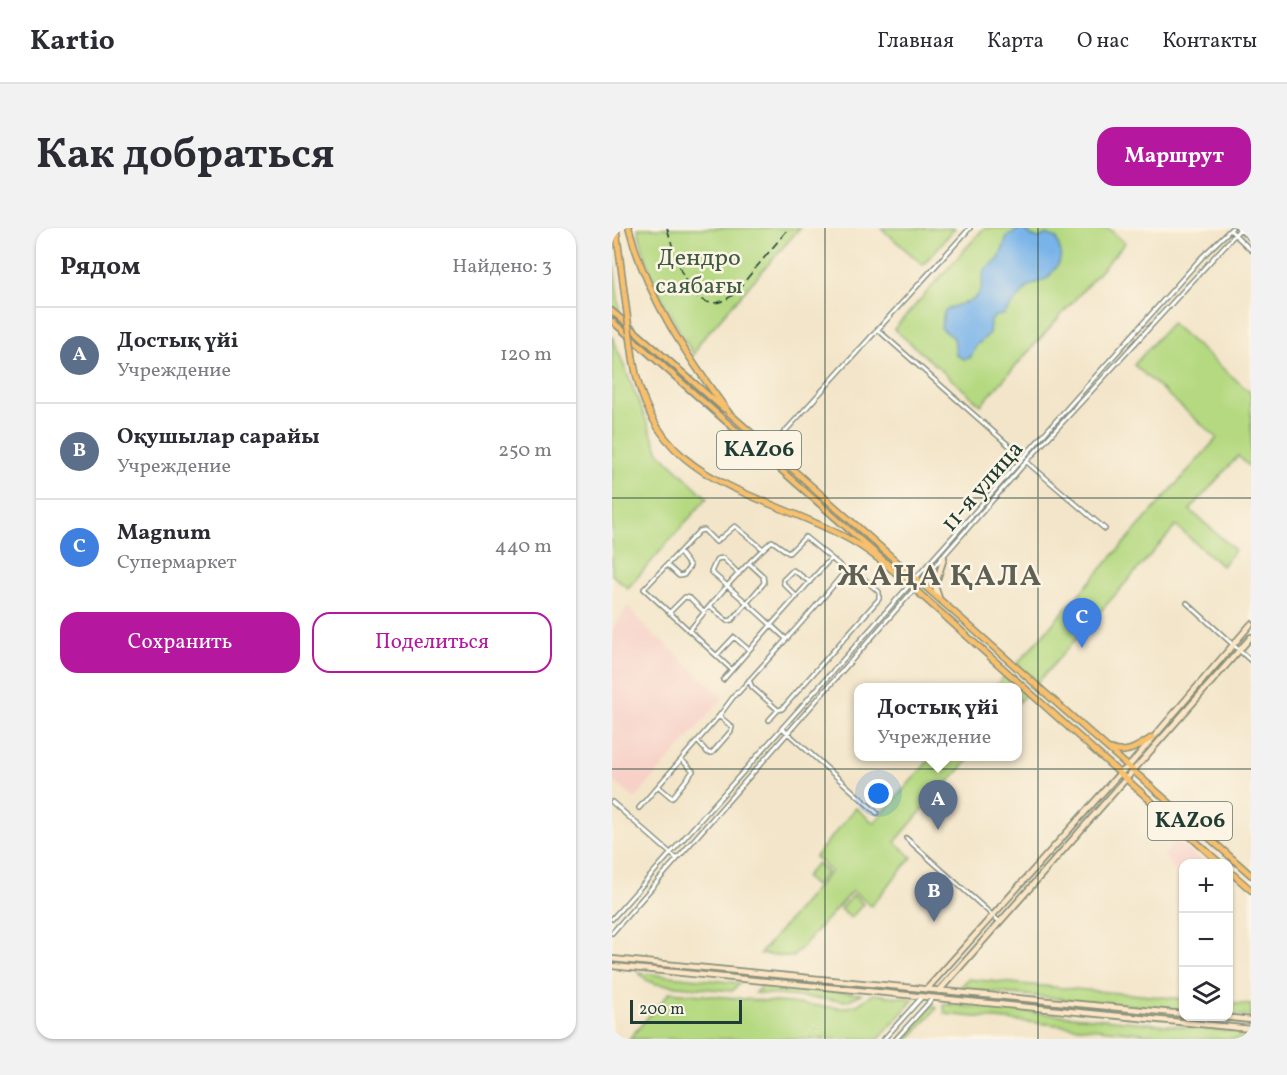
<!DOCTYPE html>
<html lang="ru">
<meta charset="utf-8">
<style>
body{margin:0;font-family:Vollkorn,serif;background:#f2f2f3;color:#2b2b33}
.controls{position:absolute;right:18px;bottom:18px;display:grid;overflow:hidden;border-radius:12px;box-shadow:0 2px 4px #0004}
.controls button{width:54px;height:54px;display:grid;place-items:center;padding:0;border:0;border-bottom:2px solid #e1e1e2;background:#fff;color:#2b2b33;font:30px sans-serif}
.scale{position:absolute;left:18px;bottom:15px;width:112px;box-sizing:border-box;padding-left:6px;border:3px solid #1f3d34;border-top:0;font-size:16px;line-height:21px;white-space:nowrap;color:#1f3d34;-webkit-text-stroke:4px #fcf5e5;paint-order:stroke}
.you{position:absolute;left:267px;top:566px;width:21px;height:21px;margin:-15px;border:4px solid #fff;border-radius:50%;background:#1a73e8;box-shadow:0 0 0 9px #1a73e833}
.badge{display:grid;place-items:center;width:39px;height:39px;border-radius:50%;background:#b5179e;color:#fff;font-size:20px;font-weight:700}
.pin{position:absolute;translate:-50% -50px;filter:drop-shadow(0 2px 3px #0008)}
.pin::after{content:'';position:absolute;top:32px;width:21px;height:18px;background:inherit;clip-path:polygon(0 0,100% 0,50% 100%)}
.popup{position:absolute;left:242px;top:455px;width:168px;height:78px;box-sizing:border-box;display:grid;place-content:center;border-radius:12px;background:#fff;filter:drop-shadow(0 2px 4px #0005);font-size:20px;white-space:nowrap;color:#7c7c81}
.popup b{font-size:22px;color:#2b2b33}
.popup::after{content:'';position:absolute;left:50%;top:100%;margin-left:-12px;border:12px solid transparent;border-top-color:#fff}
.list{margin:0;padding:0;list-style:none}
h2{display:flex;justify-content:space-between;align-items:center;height:78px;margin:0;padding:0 24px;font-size:26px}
h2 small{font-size:20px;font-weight:400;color:#7c7c81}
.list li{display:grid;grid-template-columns:39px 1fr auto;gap:18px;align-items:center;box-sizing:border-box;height:96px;padding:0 24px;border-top:2px solid #e1e1e2}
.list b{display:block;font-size:22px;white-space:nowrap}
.list p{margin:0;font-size:20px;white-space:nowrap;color:#7c7c81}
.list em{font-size:20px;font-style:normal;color:#7c7c81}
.actions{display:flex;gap:12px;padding:18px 24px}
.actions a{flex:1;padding:14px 0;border:2px solid #b5179e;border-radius:18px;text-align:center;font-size:21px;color:#b5179e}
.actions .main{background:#b5179e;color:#fff}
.icon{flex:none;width:33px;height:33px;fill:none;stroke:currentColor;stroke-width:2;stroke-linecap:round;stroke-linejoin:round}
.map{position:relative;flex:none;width:639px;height:811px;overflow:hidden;border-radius:18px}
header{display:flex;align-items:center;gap:36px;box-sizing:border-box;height:84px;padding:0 30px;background:#fff;border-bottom:2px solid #e1e1e2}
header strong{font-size:28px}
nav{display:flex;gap:33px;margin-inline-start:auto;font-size:21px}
.intro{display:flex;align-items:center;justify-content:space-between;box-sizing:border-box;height:144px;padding:0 36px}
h1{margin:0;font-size:42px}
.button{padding:15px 27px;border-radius:18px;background:#b5179e;color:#fff;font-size:21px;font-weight:700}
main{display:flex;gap:36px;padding:0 36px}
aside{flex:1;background:#fff;border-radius:18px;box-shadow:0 2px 4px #0004}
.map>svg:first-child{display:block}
</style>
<header>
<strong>Kartio</strong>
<nav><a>Главная</a><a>Карта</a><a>О нас</a><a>Контакты</a></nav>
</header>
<div class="intro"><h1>Как добраться</h1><a class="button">Маршрут</a></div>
<main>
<aside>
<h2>Рядом<small>Найдено: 3</small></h2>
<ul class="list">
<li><span class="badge" style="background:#5c6f8a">A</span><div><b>Достық үйі</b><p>Учреждение</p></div><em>120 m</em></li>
<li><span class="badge" style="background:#5c6f8a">B</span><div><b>Оқушылар сарайы</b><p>Учреждение</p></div><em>250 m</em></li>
<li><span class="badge" style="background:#3f7fe0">C</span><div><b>Magnum</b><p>Супермаркет</p></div><em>440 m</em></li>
</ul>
<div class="actions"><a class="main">Сохранить</a><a>Поделиться</a></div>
</aside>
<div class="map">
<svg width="639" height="811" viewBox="0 0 639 811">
<rect width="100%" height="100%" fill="#fcf5e5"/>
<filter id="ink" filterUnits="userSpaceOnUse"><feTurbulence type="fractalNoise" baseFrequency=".0167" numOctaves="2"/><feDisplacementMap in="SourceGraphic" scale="12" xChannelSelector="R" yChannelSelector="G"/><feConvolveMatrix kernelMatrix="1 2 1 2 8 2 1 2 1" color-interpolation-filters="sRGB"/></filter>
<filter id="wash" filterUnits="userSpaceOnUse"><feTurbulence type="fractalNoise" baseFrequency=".008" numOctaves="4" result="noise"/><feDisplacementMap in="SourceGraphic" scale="24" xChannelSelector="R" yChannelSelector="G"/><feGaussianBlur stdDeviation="1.35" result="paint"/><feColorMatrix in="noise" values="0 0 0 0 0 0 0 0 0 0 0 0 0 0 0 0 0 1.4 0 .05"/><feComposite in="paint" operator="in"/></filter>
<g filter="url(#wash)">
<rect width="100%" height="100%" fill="#f3e5c9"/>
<!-- built -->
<path fill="#f7d1c8" d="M16,378L43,409L49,412L111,470L23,571L0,552V401Z
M564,612L593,635L572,636L571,655L552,627Z"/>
<!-- green -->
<path fill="#b5d981" stroke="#6a8b5a" stroke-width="1.5" d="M26,0H188L88,114L82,127C57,87 35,47 26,0Z
M269,0H343L311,37Z
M372,0H496L513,15L369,177L282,101Z
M0,17V21L8,87L0,80Z
M559,95L639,165V240L626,228L578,282L623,322L610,338L564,298L426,454L405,436L605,210L522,137Z
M0,108L47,224L95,270L16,360L0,347Z
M393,447L415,465L406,475V460H382Z
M320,529H359L319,574L321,575L312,580L283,614L300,629L259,678L240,663L181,729L148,726L219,643L203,629L241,583L244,580L262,595Z
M205,635L215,644L203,658L193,649Z
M241,667L251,676L239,690L228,681Z
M27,745L128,755L120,763L44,756L36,753Z
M356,751L571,771V782L347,761Z
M150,757L250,766L234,773L143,765Z
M58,764L230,780L245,777L261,766L302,771L267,811H17Z
M341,768L639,795V798L342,769Z
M616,775L639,777V789L617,786Z
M332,776L639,805V811H588L333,786Z
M320,777L325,780L297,811H289Z"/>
<!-- water -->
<path fill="#78b3e9" stroke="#4c788e" stroke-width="1.5" d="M411,0L420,8L427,10L434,6L444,10L449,25L447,35L436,50L417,58L391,87L383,88L378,94L377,106L364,118L358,130L352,131L344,127L342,110L329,100L332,84C343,73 361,79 368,63C372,55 369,48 374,40L387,31L396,7Z"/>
</g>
<g filter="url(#ink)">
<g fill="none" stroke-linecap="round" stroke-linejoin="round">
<!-- street casing -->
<g stroke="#89917e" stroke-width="6">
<path id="street" d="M626,0L639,11
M618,2L639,22
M266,102L410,229
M157,221L358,0
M415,234L493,301
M219,330L233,342
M55,337L67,348L72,347L78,338L67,324
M185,369L172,356L171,352L181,342L198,354
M575,375L639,433
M98,378L115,393L120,392L152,355L151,348L138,336
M57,385L73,369L78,370L92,384
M77,403C102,372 130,339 160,313L177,325L193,309L219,330L159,397C139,378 119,361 99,344L105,331L111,330L127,346
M105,427L122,409L137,422
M120,442L32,361L87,303L92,302L104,314L123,298L151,321
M111,452L159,397L173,410
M126,465C162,424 200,385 234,342H242L267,364V371L170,481L166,482L140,459L137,452
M157,492L166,482
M171,501L265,585
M86,514L96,525H100L119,503L120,499L107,488
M47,559L60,570L81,543L70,532
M0,574L65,631
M27,580L107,488L125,464
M294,610L388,694
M0,691L590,29L620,0
M0,705L414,234L629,0
M272,811L309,770
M284,811L321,770"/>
</g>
<!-- secondary casing -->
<g stroke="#89917e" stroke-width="8">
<path id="secondary" d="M327,370L323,358L332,330
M0,731L572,786
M0,738L639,801
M315,761L508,545L516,539L639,396
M327,763L639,409
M602,788L639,792"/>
</g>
<!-- primary casing -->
<g stroke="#89917e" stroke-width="8">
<path id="primary" d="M0,83L112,181
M0,93L277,337"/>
</g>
<!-- highway casing -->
<g stroke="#89917e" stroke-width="8">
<path id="highway" d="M4,0L14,78
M17,0C35,70 74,127 117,185L639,647
M21,130C40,255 136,259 231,308C255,320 277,339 298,357L609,636
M499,521C515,528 527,517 541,509
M616,642L639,662"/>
</g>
<!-- street -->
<use href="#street" stroke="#fff" stroke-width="3"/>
<!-- secondary -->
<use href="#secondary" stroke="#fce5c4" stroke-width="4.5"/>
<!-- primary -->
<use href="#primary" stroke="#f8bf6c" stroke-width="4.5"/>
<!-- highway -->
<use href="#highway" stroke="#f8bf6c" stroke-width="5"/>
<!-- rail -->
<path stroke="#1f3d34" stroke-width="1.5" stroke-dasharray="9 4.5" stroke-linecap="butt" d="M55,0C64,29 79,100 122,66L177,0"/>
<!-- highway-bridge casing -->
<g stroke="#89917e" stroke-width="8" stroke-linecap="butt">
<path id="highway-bridge" d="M14,78L21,130"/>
</g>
<!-- highway-bridge -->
<use href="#highway-bridge" stroke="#f8bf6c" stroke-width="5"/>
</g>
</g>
<!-- grid -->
<path fill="none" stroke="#1f3d34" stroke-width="1.5" stroke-opacity="0.55" d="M213,0V811M426,0V811M0,270H639M0,541H639"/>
<g text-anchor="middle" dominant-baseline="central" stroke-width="5" stroke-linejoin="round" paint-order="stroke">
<!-- shield labels -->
<g fill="#fcf5e5" stroke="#617469" stroke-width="1.5">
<rect x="105" y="203" width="84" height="38" rx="4.5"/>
<rect x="536" y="574" width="84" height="38" rx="4.5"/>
</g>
<g font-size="22" font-weight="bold" fill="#1f3d34">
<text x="147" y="222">KАZ06</text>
<text x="578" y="593">KАZ06</text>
</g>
<!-- park labels -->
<g font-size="24" fill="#3d5c43" stroke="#fcf5e5">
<text x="87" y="31">Дендро<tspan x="87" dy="28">саябағы</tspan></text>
</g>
<!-- street labels -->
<g font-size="24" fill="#1f3d34" stroke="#fcf5e5">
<text transform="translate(371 259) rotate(-49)">11-я улица</text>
</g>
<!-- district labels -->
<g font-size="30" font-weight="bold" letter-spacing="1.5" fill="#5d6053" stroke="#fcf5e5">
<text x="328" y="349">ЖАҢА ҚАЛА</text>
</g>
</g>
</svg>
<div class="controls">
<button>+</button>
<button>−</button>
<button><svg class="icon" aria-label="layers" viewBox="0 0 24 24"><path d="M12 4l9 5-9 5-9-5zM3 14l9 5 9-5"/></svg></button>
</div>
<div class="scale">200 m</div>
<div class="you"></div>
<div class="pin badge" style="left:326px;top:602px;background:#5c6f8a">A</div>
<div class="popup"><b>Достық үйі</b>Учреждение</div>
<div class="pin badge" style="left:322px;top:694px;background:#5c6f8a">B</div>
<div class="pin badge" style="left:470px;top:420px;background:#3f7fe0">C</div>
</div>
</main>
